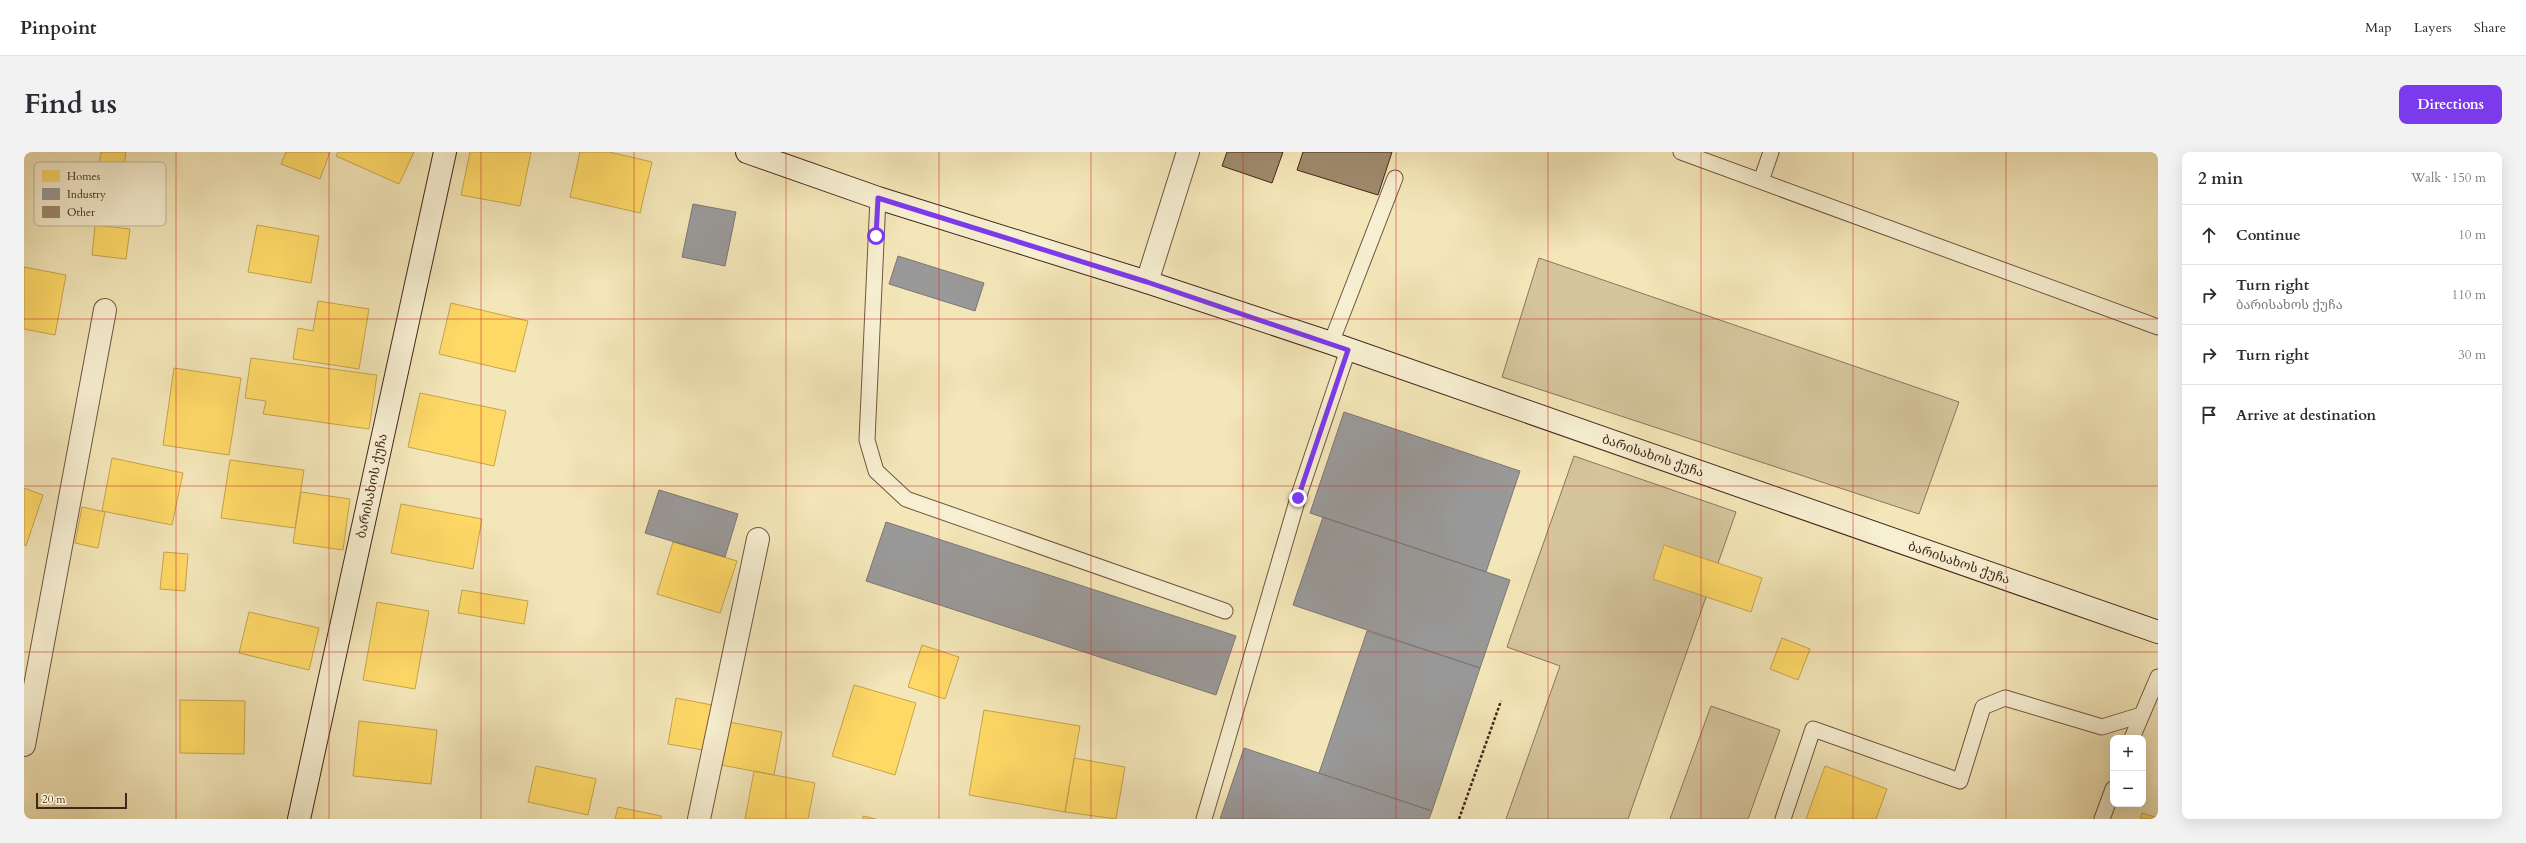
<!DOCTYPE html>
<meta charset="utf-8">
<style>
body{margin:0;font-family:Cardo,"Noto Serif Georgian",serif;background:#f2f2f3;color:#2b2b33}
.controls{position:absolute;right:12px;bottom:12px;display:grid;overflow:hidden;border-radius:8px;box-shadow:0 4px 16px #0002}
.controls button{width:36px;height:36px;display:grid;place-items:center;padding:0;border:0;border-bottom:1px solid #e1e1e2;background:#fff;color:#2b2b33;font:20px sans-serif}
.scale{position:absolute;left:12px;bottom:10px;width:91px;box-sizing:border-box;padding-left:4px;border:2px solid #43261a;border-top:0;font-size:11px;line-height:14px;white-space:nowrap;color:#43261a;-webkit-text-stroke:3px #f7efd1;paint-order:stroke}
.stop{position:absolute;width:12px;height:12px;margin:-9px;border:3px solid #7c3aed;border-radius:50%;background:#fff}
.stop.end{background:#7c3aed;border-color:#fff;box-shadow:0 1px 4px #0008}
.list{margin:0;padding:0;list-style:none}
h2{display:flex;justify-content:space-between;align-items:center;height:52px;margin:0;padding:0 16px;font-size:17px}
h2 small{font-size:13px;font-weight:400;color:#7c7c81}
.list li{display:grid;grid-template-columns:26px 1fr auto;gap:12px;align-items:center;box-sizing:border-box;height:60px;padding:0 16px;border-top:1px solid #e1e1e2}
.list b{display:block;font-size:15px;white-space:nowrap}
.list p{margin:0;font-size:13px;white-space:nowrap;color:#7c7c81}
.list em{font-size:13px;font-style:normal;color:#7c7c81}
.icon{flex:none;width:22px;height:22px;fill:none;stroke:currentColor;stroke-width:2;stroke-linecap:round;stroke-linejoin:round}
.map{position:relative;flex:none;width:2134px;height:667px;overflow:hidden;border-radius:8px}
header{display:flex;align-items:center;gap:24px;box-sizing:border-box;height:56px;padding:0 20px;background:#fff;border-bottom:1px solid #e1e1e2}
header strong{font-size:19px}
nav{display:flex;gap:22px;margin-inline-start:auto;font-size:14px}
.intro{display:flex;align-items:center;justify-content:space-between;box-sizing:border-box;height:96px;padding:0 24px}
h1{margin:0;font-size:28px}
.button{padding:10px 18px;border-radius:8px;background:#7c3aed;color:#fff;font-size:14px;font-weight:700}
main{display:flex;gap:24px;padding:0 24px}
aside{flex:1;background:#fff;border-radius:8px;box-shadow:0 4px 16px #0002}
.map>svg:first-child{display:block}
</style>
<header>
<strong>Pinpoint</strong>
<nav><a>Map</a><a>Layers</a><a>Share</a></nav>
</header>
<div class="intro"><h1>Find us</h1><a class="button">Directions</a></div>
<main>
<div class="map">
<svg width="2134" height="667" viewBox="0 0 2134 667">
<rect width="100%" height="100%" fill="#f3e6b8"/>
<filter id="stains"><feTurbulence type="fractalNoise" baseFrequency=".005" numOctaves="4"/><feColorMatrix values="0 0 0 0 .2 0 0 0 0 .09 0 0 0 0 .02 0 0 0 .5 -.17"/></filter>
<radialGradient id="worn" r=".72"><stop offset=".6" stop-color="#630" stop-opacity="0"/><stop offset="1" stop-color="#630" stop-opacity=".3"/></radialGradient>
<!-- green -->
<path fill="#d5c59d" stroke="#8c765c" d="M1515,106L1935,250L1895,362L1478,225Z
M1550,304L1712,360L1604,667H1482L1536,514L1483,495Z
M1687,554L1756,578L1724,667H1646Z"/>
<!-- homes -->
<path fill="#ffd966" stroke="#c7a34f" d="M77,0H102L99,21L74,17Z
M262,0H306L296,27L257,12Z
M314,0H390L375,32L312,4Z
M446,0H507L496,54L437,43Z
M556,0H585L628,10L616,61L546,45Z
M71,73L106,77L102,107L68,103Z
M233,73L295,84L287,131L224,120Z
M0,115L42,123L31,183L0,177Z
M294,149L345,157L335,217L269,207L274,176L289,179Z
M427,151L504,169L491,220L415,202Z
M227,206L353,223L345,277L239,262L242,249L221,246Z
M150,216L217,226L205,303L139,293Z
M396,241L482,259L470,314L384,295Z
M88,306L159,321L148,373L78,359Z
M206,308L280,318L271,376L197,366Z
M0,336L19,343L2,394L0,393Z
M277,340L326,347L319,398L269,391Z
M377,352L458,367L449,417L367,401Z
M58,355L81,360L74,396L51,391Z
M649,390L713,409L696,461L633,442Z
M1640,393L1738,426L1727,460L1629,427Z
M140,400L164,402L161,439L136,437Z
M438,438L504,449L500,472L434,461Z
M353,450L405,459L391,537L339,528Z
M225,460L295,476L285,518L215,501Z
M1758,486L1786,497L1774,528L1746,517Z
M898,493L935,505L921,547L884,535Z
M830,533L892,551L871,623L808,604Z
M652,546L688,553L679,598L644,592Z
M156,548L221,549L220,602L156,601Z
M960,558L1056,574L1041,660L945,643Z
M335,569L413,578L407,632L329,624Z
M705,570L758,580L750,623L697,613Z
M1050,606L1101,615L1092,667L1041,660Z
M512,614L572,627L564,663L504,650Z
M1801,614L1863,637L1852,667H1782Z
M730,619L791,631L784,667H721Z
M594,655L637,664V667H591Z
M2118,661L2134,666V667H2116Z
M839,664L852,667H839Z"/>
<!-- industry -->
<path fill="#999" stroke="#7f7673" d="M669,52L712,60L701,114L658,105Z
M874,104L960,131L951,159L865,132Z
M1320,260L1496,319L1462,420L1286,361Z
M635,338L714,362L701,405L621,381Z
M1299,365L1486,428L1456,516L1269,453Z
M862,370L1212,484L1192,543L842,429Z
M1343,479L1456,516L1408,659L1295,621Z
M1220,596L1408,659L1405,667H1196Z"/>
<!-- building -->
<path fill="#9f8a6c" stroke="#43261a" d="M1203,0H1259L1248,31L1198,14Z
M1279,0H1368L1354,43L1273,18Z"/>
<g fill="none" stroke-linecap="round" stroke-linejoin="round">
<!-- lane casing -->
<g stroke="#6f5642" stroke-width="17">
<path id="lane" d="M1657,0L2134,175
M1737,29L1747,0
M854,46L843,288L852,319L882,347L1201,459
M1307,191L1371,26
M2108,586L2134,525
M1180,667L1274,346L1324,198
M1759,667L1789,577L1936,629L1959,555L1981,546L2078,575L2117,563
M2078,667L2089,637"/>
</g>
<!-- street casing -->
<g stroke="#6f5642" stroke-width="24">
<path id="street" d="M1123,130L1164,0
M0,593L81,158
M675,667L734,387"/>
</g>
<!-- secondary casing -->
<g stroke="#43261a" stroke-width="24">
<path id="secondary" d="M723,0L854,46L1123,130L1307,191L2134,480
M275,667L421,0"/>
</g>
<!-- path -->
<path stroke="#43261a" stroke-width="2.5" stroke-dasharray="3 2" stroke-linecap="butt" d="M1435,667L1477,549"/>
<!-- lane -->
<use href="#lane" stroke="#f7efd1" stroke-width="15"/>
<!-- street -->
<use href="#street" stroke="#f7efd1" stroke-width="22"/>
<!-- secondary -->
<use href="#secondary" stroke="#f7efd1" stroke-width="22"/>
</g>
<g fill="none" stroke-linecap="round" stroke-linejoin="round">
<!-- route -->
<path stroke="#7c3aed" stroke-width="5" d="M852,84L854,46L1123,130L1324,198L1274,346"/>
</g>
<!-- grid -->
<path fill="none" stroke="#d62828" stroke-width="1" stroke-opacity="0.55" d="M152,0V667M305,0V667M457,0V667M610,0V667M762,0V667M915,0V667M1067,0V667M1219,0V667M1372,0V667M1524,0V667M1677,0V667M1829,0V667M1982,0V667M0,167H2134M0,334H2134M0,500H2134"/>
<g text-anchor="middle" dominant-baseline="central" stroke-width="4" stroke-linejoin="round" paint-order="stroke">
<!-- street labels -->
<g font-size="13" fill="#43261a" stroke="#f7efd1">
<text transform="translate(1629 304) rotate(19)">ბარისახოს ქუჩა</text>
<text transform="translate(348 334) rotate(-78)">ბარისახოს ქუჩა</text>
<text transform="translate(1935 411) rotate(19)">ბარისახოს ქუჩა</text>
</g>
</g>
<!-- legend -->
<rect x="10" y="10" width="132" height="64" rx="6" fill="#f7efd1" stroke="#c1b39a" stroke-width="1"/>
<rect x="18" y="18" width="18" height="12" fill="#ffd966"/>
<rect x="18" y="36" width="18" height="12" fill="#999"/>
<rect x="18" y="54" width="18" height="12" fill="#9f8a6c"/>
<g font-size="11" fill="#43261a">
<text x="43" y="28">Homes</text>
<text x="43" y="46">Industry</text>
<text x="43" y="64">Other</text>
</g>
<rect width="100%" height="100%" filter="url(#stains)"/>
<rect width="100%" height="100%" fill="url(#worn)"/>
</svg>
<div class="controls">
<button>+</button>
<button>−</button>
</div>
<div class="scale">20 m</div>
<div class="stop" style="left:852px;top:84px"></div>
<div class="stop end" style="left:1274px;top:346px"></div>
</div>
<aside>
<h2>2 min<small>Walk · 150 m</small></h2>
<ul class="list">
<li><svg class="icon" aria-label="ahead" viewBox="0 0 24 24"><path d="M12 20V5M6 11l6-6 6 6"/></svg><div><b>Continue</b></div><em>10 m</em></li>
<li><svg class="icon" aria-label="right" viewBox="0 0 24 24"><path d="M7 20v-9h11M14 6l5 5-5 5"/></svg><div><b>Turn right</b><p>ბარისახოს ქუჩა</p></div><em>110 m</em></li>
<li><svg class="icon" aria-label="right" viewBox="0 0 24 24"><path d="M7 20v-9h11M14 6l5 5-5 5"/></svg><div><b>Turn right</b></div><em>30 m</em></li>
<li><svg class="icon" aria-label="arrive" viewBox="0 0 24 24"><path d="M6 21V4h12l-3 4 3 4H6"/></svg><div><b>Arrive at destination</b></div></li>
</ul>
</aside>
</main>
